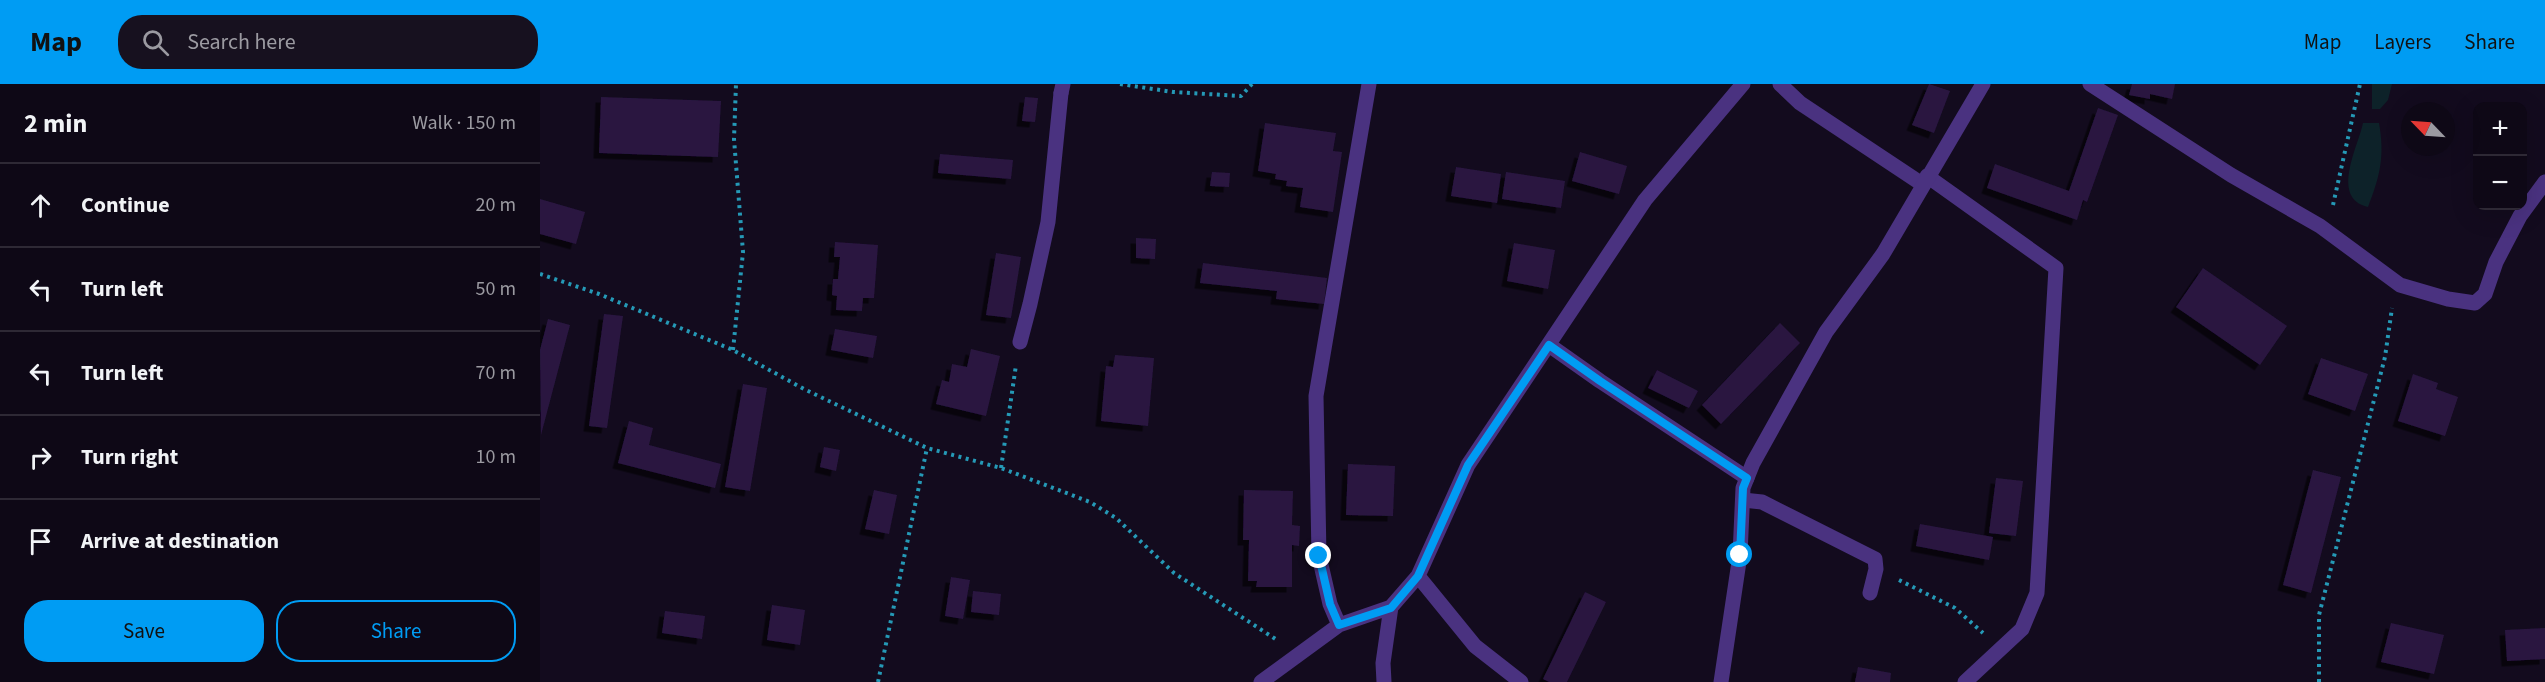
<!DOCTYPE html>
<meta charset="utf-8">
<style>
body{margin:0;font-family:"Source Sans 3",sans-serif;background:#17111f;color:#f1f3f6}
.controls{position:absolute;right:18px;top:18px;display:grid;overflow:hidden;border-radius:12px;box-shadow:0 6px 24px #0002}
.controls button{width:54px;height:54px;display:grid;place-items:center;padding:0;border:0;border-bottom:2px solid #2e2935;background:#0e0816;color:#f1f3f6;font:30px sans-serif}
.compass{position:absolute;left:1861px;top:18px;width:54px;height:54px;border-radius:50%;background:#0e0816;box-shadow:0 6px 24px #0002;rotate:295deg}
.stop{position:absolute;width:18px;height:18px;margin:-14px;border:4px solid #009cf3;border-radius:50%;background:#fff}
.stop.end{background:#009cf3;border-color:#fff;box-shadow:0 2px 6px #0008}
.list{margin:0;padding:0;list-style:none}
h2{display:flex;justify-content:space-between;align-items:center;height:78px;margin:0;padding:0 24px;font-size:26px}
h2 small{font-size:20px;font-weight:400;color:#9b9aa1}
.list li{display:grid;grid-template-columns:39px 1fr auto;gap:18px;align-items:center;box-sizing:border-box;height:84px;padding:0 24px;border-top:2px solid #2e2935}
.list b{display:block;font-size:22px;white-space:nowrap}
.list em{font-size:20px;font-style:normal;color:#9b9aa1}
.actions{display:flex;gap:12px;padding:18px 24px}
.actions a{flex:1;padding:14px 0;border:2px solid #009cf3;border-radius:24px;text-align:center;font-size:21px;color:#009cf3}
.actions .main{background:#009cf3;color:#111}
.icon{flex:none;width:33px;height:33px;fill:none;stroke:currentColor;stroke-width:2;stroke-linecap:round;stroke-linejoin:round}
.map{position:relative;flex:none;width:2005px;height:598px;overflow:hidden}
header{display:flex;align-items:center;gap:36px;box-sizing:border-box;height:84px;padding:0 30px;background:#009cf3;color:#111}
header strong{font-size:28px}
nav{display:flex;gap:33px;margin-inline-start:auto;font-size:21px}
.search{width:420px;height:54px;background:#17111f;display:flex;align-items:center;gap:15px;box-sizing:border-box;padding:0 21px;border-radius:24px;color:#9b9aa1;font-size:22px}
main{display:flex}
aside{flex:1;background:#0e0816}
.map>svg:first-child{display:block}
</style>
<header>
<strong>Map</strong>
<div class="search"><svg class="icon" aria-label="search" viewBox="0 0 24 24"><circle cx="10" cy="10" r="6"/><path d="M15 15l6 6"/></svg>Search here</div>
<nav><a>Map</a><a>Layers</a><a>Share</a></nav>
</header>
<main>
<aside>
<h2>2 min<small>Walk · 150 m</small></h2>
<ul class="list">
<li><svg class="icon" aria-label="ahead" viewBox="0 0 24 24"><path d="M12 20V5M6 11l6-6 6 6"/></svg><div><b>Continue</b></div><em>20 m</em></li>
<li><svg class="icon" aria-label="left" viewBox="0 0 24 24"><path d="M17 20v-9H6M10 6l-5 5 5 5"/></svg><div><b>Turn left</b></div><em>50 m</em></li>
<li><svg class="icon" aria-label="left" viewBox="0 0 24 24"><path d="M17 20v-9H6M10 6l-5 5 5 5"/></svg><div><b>Turn left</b></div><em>70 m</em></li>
<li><svg class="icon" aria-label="right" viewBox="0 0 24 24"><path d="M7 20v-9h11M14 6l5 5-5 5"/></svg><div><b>Turn right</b></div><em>10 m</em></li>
<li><svg class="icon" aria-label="arrive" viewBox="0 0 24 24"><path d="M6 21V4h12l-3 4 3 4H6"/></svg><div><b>Arrive at destination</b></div></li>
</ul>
<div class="actions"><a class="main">Save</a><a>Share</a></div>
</aside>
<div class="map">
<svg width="2005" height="598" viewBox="0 0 2005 598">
<defs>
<filter id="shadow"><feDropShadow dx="-5.5" dy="5.5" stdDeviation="0" flood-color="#0009"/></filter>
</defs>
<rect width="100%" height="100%" fill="#130b1e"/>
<!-- green -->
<path fill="#0d2229" d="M1832,0H1852L1848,16L1840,25H1832Z
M1823,39H1839C1845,73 1840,92 1828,123C1790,114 1818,63 1823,39Z"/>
<!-- building -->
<path fill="#291640" filter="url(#shadow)" d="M1389,0L1410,7L1394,49L1372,41Z
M1592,0H1635L1632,15L1610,10V15L1589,11Z
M61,13L181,17L178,73L59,69Z
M485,13L498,14L495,38L482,37Z
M1558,24L1578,31L1547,118L1543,116L1537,136L1447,104L1455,80L1529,107Z
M725,39L796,49L793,67L802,68L793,128L760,123L763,104L746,102L747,97L735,95L736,90L718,87Z
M1040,68L1087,82L1079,110L1032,97Z
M400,70L473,76L471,95L398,89Z
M916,83L961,90L957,119L911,112Z
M672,88L690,89L689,103L670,102Z
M966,88L1025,97L1021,124L962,115Z
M0,115L45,128L36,160L0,150Z
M596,154L616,155L615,175L596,174Z
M295,158L338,161L334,214H323L322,227L296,226L297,212L292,211L293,195H298L300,173H294Z
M974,159L1015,166L1008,205L967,197Z
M456,169L481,173L471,234L446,231Z
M663,179L787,194L784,220L736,215L737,207L660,199Z
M1663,184L1747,242L1720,281L1636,223Z
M64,230L83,232L67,344L49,342Z
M8,235L30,241L1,351L0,266Z
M1240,239L1260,259L1181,340L1162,321Z
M295,245L337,252L333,274L291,266Z
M431,265L460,272L446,332L396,320L402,296L409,298L412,280L427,283Z
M575,271L614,274L608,342L561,337L566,282L573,283Z
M1781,274L1828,290L1815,327L1768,310Z
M1117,286L1158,307L1149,324L1108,304Z
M1873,290L1898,299L1896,305L1918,313L1905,352L1858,337Z
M203,300L227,304L210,407L185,403Z
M89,337L113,344L109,361L181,380L175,404L78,379Z
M284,363L300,366L296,387L280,383Z
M808,380L855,382L853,432L806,431Z
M1773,386L1801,393L1771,509L1743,501Z
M1456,394L1483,397L1476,452L1449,449Z
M334,406L357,411L349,450L325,445Z
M704,406L753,407L752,441L760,442L759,462L752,461V503H716L717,497H708L709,456H703Z
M1380,440L1453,453L1449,476L1376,462Z
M411,493L430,496L423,535L405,532Z
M433,507L461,510L459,531L431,528Z
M1045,508L1066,518L1027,598H1009L1003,595Z
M232,521L265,526L260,561L227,556Z
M125,527L165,532L162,555L122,549Z
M1851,539L1904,551L1894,590L1841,578Z
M2005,544V575L1967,577L1965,546Z
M1318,583L1351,589L1350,598H1315Z"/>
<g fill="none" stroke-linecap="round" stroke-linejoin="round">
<!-- path -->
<path stroke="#2599b6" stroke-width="4" stroke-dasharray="3 4.5" stroke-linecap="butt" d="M580,0L633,8L701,12L712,0
M1793,121L1820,0
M0,190L59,210L193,266L264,305L387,364L461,384L550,418L576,434L634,489L737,556
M193,266L203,168L194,55L196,0
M461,384L476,281
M1359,496L1415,524L1443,549
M338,598L387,364
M1779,598V531L1845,273L1852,224"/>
<!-- service -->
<path stroke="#4a3280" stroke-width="15" d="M1240,0L1260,19L1382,100
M1387,92L1516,184L1497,509L1482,545L1425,598
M480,258L490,220L508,138L521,9
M1009,261L1060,297L1207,394
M1203,416L1222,418L1335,475L1336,485L1330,509"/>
<!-- minor -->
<path stroke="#4a3280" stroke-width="15" d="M1550,0L1691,91L1780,142L1860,201L1908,215L1935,219L1945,210L1956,178L1980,132L2005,98
M521,9L523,0
M878,492L935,562L981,598
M799,541L790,520L779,472L776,312L829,0
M721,598L799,541L851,523L878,492L928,381L1105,116L1203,0
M844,598L843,579L851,523
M1181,598L1200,471L1203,404L1213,379L1286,248L1343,170L1443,0"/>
</g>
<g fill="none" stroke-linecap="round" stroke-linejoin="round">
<!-- route -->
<path stroke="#009cf3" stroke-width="8" d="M779,472L790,520L799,541L851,524L878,492L928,381L1009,261L1060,297L1207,394L1203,404L1200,471"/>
</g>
</svg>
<div class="controls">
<button>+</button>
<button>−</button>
</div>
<svg class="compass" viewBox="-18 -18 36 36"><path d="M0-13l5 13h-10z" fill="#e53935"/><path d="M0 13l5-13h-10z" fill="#9b9aa1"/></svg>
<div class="stop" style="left:1200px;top:471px"></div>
<div class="stop end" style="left:779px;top:472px"></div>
</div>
</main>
